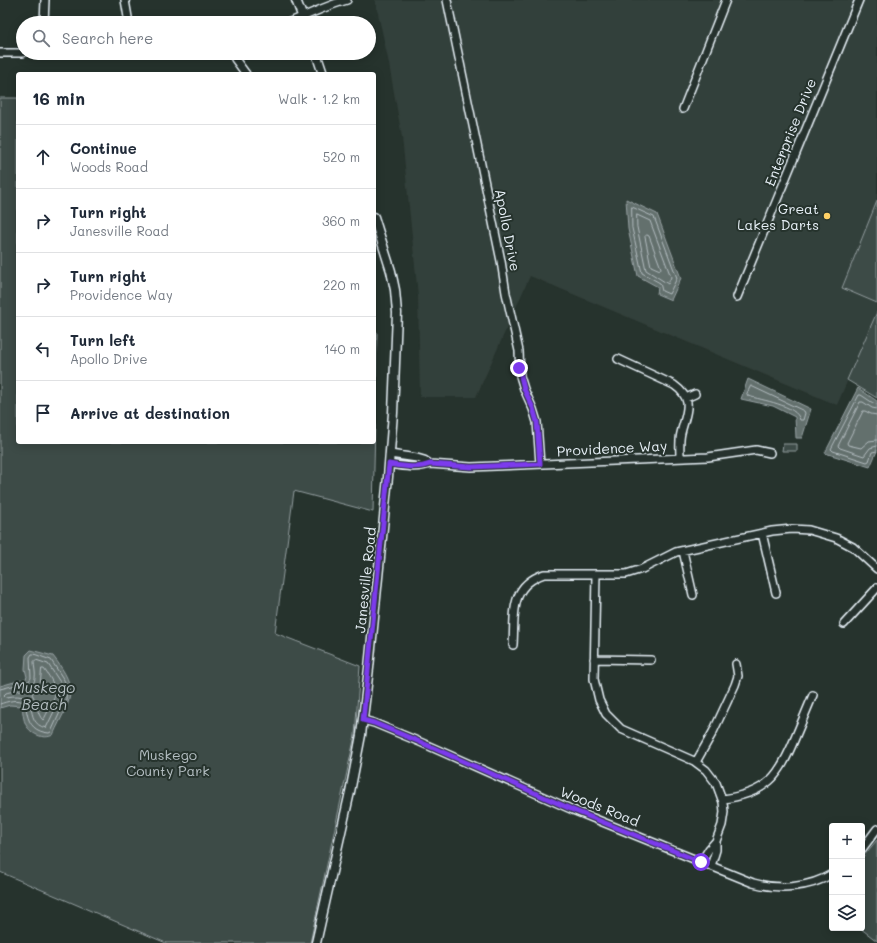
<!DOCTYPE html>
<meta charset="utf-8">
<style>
body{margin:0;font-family:Mali,sans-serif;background:#f6f6f7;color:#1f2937}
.controls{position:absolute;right:12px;bottom:12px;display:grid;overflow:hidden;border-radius:4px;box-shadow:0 2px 10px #0003}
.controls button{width:36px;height:36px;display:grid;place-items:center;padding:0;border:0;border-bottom:1px solid #e0e1e3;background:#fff;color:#1f2937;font:20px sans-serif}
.stop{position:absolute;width:12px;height:12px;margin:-9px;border:3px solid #7c3aed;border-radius:50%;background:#fff}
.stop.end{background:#7c3aed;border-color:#fff;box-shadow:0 1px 4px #0008}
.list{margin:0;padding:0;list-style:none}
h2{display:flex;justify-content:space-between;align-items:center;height:52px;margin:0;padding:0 16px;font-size:17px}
h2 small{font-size:13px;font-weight:400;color:#747a83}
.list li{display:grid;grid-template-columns:26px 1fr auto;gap:12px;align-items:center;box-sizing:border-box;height:64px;padding:0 16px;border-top:1px solid #e0e1e3}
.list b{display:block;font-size:15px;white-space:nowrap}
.list p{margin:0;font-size:13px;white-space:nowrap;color:#747a83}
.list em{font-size:13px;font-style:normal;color:#747a83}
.icon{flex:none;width:22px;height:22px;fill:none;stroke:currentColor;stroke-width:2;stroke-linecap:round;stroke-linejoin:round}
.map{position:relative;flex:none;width:877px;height:943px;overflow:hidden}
.search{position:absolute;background:#fff;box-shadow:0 2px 10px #0003;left:16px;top:16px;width:360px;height:44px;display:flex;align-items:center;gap:10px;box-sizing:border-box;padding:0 14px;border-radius:22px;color:#747a83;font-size:15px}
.panel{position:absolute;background:#fff;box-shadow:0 2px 10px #0003;left:16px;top:72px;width:360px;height:372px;border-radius:4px}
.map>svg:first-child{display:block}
</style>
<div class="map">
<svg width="877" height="943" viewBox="0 0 877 943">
<rect width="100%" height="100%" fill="#26332d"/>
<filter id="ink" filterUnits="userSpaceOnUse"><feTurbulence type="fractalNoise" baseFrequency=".025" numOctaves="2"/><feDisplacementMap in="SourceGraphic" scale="8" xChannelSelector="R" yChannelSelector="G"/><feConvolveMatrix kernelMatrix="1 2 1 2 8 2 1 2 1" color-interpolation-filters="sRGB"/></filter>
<g filter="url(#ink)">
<!-- built -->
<path fill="#333f3a" d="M375,0H877V201L842,288L877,303V312L837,405L530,276L476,397H420L418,296L402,137L388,59Z"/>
<!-- green -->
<path fill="#3e4b47" stroke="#939ea0" d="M0,98H18V442H374V331L377,332L373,512L294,491L275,633L360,666L355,735L310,943H166L0,872Z
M877,201V303L842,288Z
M877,312V398L847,380Z
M783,444H797V451H782Z
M877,840V941L860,928H862V858Z"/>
<!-- water -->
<path fill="#636f6d" stroke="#98a3a5" d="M626,199L657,214L681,278L671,300L657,294L658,287L638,276L628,229Z
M748,379L811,409L802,438H796L795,417L773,406L741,399Z
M858,388L877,401V451L870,467L825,453Z
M31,650L53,656C81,692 70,698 53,735C43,740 31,734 26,725C23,719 23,712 22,706L10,705L0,708V686L25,679L27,677L25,669L26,655Z"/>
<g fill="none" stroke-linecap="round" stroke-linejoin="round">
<!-- shore -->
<path stroke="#b3bdc0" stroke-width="1" d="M632,207L654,217L677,278L669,294L662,291L660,283L642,273L632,228Z
M637,215L650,221L671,277L668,284L646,270L637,227Z
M647,235L649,236L661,268L660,270L651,266L645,237Z
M751,386L804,411L805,413L803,420H800C797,405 761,400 748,396L747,394Z
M877,404L873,403L861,395H859L831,449L833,451L867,462L869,461L872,452L877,451
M877,409L872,408L863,402H860L838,446L840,448L864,456L870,448L877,446
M877,415L871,414L865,411H863L847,443L848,445L861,448L869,441L877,440
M36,660L48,664L60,682L62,688L61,697L46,728C20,722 45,690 6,697L4,695L6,693C15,690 34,691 35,678C36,673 34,667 34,662Z
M42,669H44C61,692 56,695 44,719L43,720C37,715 37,702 32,694L40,684Z
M0,689L28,682L31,678L30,657L32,654H34L51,660L64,680L67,687L66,699L51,732L49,733C36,732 29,725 27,713C26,711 27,706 25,704C20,697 6,702 0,704"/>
<!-- minor casing -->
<g stroke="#e8f1f8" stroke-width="10">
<path id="minor" d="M125,0L129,23
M447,0L501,261L506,293L519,351L520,376L524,389L533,409L537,422L540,464
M44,23L45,0
M287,23C307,16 327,5 347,0
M0,53H23
M233,53L235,59L246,74
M683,109L726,0
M737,297L859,0
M618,359L674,385C695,400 686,412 681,433C679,441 680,450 680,458
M686,398L695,394
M390,454L417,458L424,460L430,464L471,467L708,457L756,450L770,453
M389,464C402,466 418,469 430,464
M762,533L776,593
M683,551L693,595
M596,574L594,679L599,700L606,714L621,729L694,761L706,770L716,783L723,802L724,812L722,825L716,841V850L711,866
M844,624L877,588
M513,645C515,614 509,586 544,574H626L642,569L676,552L772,531L792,529L809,530L836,538L853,547L877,569
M594,659L651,660
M363,720L374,723L420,742L573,810L753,883C779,890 809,888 832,874
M696,762L713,732L735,685L738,676L736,664
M723,799C767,793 779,777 795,738C801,724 807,709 813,695
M862,849L877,829
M701,862L709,849L716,841"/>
</g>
<!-- major casing -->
<g stroke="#e8f1f8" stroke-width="11">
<path id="major" d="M296,0L305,23
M316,53L323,74
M316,943L350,792L361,735L369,668L388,477L393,413L397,313L395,290L391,271L374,217"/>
</g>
<!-- minor -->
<use href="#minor" stroke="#26332d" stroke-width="7"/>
<!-- major -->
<use href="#major" stroke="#26332d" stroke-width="8"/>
</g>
</g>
<g fill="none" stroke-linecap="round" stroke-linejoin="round" filter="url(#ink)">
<!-- route -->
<path stroke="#7c3aed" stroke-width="5" d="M519,368L524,389L533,408L537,422L540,464L471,467L430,464C418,469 402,466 389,464L363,720L374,723L420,742L573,810L701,862"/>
</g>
<!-- markers -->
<circle fill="#ffd166" stroke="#26332d" stroke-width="1.5" cx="827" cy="216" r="4"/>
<g text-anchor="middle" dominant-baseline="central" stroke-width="4" stroke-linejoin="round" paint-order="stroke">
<!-- street labels -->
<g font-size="14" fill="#e8f1f8" stroke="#26332d">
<text transform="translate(790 132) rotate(-68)">Enterprise Drive</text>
<text transform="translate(508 230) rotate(79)">Apollo Drive</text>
<text transform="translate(612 448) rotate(-3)">Providence Way</text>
<text transform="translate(365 580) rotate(-84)">Janesville Road</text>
<text transform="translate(600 806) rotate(22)">Woods Road</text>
</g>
<!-- poi labels -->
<g font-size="14" fill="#e8f1f8" stroke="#26332d" text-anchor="end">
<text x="819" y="208">Great<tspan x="819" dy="16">Lakes Darts</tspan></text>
</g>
<!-- park labels -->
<g font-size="14" fill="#b5bfc3" stroke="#26332d">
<text x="168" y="754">Muskego<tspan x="168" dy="16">County Park</tspan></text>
</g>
<!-- water labels -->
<g font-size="15" font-style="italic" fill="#b3bdc0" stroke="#26332d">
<text x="44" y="687">Muskego<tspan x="44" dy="17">Beach</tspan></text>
</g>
</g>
</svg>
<div class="controls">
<button>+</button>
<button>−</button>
<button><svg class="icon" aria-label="layers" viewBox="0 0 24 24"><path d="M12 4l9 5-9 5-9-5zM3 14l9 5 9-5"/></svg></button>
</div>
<div class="stop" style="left:701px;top:862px"></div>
<div class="stop end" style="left:519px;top:368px"></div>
<div class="search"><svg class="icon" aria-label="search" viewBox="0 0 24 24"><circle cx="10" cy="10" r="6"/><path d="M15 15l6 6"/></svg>Search here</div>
<section class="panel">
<h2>16 min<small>Walk · 1.2 km</small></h2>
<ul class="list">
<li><svg class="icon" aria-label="ahead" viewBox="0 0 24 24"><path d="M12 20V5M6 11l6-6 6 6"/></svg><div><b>Continue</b><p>Woods Road</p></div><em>520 m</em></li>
<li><svg class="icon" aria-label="right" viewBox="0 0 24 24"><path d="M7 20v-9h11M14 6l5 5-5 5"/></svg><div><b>Turn right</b><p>Janesville Road</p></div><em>360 m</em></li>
<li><svg class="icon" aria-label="right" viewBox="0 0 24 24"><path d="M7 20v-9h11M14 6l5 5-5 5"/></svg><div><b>Turn right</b><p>Providence Way</p></div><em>220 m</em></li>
<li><svg class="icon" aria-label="left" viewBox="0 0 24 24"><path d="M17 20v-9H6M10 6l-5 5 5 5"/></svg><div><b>Turn left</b><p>Apollo Drive</p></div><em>140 m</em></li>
<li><svg class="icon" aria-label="arrive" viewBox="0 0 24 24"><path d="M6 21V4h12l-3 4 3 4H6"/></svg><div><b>Arrive at destination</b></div></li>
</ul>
</section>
</div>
